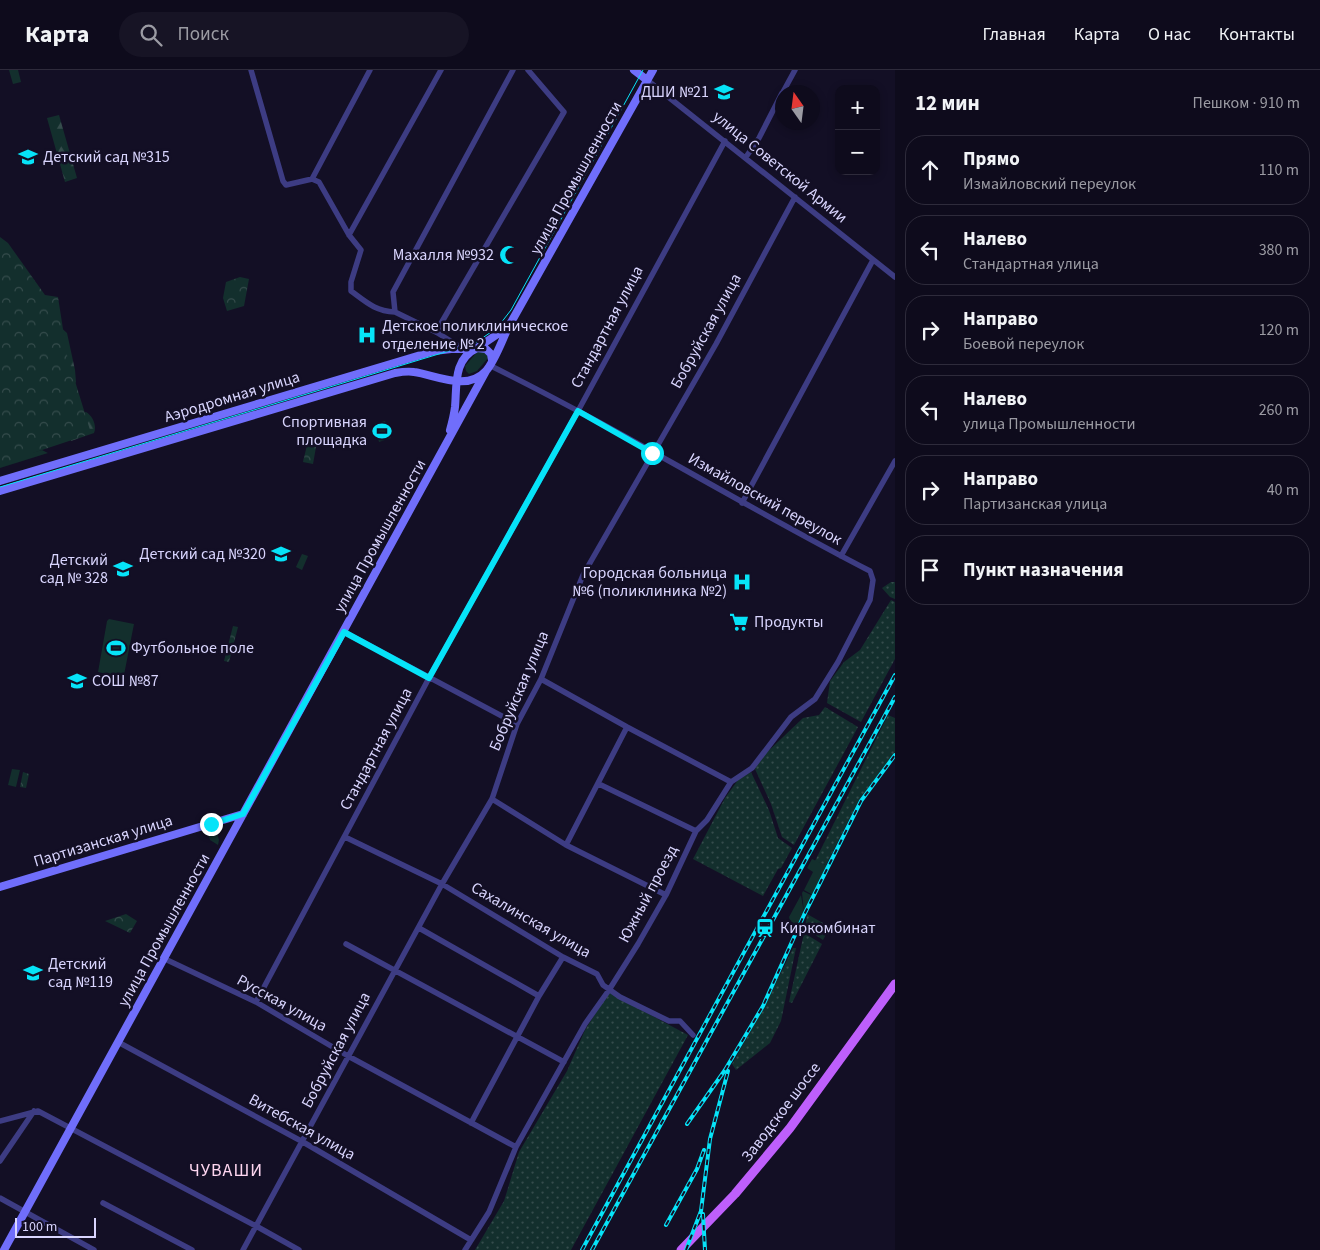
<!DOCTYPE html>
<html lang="ru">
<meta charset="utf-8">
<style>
body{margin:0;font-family:"Source Sans 3",sans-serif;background:#171425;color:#f1f3f6}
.controls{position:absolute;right:15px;top:15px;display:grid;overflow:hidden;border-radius:10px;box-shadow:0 2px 8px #0003}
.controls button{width:45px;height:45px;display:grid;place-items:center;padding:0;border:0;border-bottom:1px solid #2e2b3b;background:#0e0b1c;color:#f1f3f6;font:25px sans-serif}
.compass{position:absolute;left:775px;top:15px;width:45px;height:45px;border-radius:50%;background:#0e0b1c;box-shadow:0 2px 8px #0003;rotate:346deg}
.scale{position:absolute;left:15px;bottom:12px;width:81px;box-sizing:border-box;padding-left:5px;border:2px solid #d9d5fe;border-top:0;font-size:14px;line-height:18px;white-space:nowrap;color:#d9d5fe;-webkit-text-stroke:4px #130f25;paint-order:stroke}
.stop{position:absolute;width:15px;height:15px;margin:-11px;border:4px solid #06e3f8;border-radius:50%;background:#fff}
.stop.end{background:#06e3f8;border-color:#fff;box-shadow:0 1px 5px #0008}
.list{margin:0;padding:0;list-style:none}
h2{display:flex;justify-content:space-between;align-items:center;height:65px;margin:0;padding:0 20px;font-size:21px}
h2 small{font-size:16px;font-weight:400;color:#9b9ba3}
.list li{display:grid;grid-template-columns:32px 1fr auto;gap:15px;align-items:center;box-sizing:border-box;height:70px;margin:0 10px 10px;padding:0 10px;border:1px solid #2e2b3b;border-radius:20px}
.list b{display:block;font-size:19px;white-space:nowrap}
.list p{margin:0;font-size:16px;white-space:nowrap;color:#9b9ba3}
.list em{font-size:16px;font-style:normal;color:#9b9ba3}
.icon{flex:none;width:28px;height:28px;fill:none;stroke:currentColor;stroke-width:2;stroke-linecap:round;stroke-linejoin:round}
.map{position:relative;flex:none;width:895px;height:1180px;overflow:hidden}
header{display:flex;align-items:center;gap:30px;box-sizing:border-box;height:70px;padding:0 25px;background:#0e0b1c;border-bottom:1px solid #2e2b3b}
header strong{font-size:24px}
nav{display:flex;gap:28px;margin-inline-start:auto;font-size:18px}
.search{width:350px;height:45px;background:#171425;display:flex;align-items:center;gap:12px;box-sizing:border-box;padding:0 18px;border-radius:28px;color:#9b9ba3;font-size:19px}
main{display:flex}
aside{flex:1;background:#0e0b1c}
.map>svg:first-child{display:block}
</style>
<header>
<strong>Карта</strong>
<div class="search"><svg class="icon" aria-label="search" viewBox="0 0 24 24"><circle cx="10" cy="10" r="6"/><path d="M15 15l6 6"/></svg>Поиск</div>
<nav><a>Главная</a><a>Карта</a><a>О нас</a><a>Контакты</a></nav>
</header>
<main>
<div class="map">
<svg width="895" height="1180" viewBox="0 0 895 1180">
<defs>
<pattern id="forest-firs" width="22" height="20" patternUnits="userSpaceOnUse" patternTransform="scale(1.25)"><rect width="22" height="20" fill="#132f2d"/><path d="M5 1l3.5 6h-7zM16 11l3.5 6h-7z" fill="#354c4c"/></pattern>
<pattern id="park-crowns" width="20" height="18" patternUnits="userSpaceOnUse" patternTransform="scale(1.25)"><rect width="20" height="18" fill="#132f2d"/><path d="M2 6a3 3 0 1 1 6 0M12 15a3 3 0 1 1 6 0" fill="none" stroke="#354c4c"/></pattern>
<pattern id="garden-dots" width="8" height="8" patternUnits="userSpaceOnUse" patternTransform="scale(1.25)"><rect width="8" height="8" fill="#132f2d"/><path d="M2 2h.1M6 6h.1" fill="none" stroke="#354c4c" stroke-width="1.8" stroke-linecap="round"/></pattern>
</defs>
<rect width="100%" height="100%" fill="#130f25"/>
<!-- grass -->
<path fill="#132f2d" d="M482,280L489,287L477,301L469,304L466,301L465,296L477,282Z
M385,351L391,368L379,372L374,354Z
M42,380L48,383L0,398V390H6Z
M109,549L134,554L124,605L120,607L98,602L107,551Z
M12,699L20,700L16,717L8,715Z
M210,760L217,763L219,770L218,775L210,770L208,763Z
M812,789L828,796L813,825L804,820L813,802L807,798Z
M803,821L813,826L799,856L790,851L789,847L801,825L804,843L802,823Z"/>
<!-- forest -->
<path fill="url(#forest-firs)" d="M9,0H18L21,12L13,14Z
M59,45L77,108L65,112L47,48Z
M57,254L67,263L75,300L76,312L72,317Z
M86,342C93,346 97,356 94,363L71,371L65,350Z"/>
<!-- park -->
<path fill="url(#park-crowns)" d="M0,167L8,173L45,225L58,227L67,285L90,360V363L84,366L0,394Z
M240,207L249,209L244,236L227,241L223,228L226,212Z
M307,375L316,377L313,394L303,392Z
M302,484L308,486L302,500L296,497Z
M233,556L238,557L229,592L224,591Z
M23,702L29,704L26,718L20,717Z
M126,844L137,851L130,863L105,851Z"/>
<!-- garden -->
<path fill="url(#garden-dots)" d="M891,512H895V529L890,527L882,518Z
M891,530L895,532V589L861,652L827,633L830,611L844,592L860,580Z
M825,637L858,657L794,775L782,767L771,734L755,699L761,688L803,648L819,645Z
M888,645L895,648V682L859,730L826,795L815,791Z
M751,702L769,740L778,768L792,778L781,798L778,799L763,826L693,789L725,728L738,710Z
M807,844L830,857L823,870L805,858Z
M804,863L822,874L792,933L789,932Z
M793,878H796L781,951L770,973L736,1000L732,994L764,937Z
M609,922L619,928L688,965L571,1180H475L504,1131L519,1082L567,1001L585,960Z"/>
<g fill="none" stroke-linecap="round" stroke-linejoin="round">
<!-- street -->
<path stroke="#3d3c83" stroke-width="5.5" d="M251,0L283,111L286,115L312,109L319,112L349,165L361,180L351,212V221C366,232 375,241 395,242L393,222L513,0
M647,10L895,207
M783,22L795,0
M746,87L759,68L782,23
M312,109L370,0
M349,165L441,0
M395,242L436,262L462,278
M436,262L564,42L528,0
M742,433L873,190
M841,486L895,391
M344,562L517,654
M541,609L627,657L731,712
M599,714L696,761
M492,729L566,775L666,825
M345,767L442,814L563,887L597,904L603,915L620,927L669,951H680L693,965
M566,775L627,657
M419,858L539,926
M346,874L564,992
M165,889L256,932L348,986L516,1077
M256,932L429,608L578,341L725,71
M118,972L303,1072L471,1170
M0,1051L38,1041L256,1156L299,1180
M471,1053L539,926L563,887
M0,1091L34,1041
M0,1128L94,1180
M103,1133L192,1180
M243,1180L442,814L492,729L517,654L541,609L583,505L716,274L795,127
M465,1180L489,1142L516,1077L585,954L609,920L638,874L666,825L696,761L707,750L731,712L752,698L791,647L815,629L838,592L870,530L873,510L870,501C742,435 619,359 489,295"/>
<!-- secondary -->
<path stroke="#706efb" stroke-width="8" d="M634,0L647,10
M477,278L508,257
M450,360C452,353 454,345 455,337C457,316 453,289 477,278L486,279L491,284L492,290
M0,411L434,281L451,279H474
M0,421L395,303C401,302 408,301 414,302C436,305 467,322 486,301C496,289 502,270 509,256L653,0
M0,817L243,744
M4,1180L486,301"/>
<!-- primary -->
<path stroke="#be5ffb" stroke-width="9" d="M681,1180L735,1124L790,1058L895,914"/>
<!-- tram -->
<path stroke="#06e3f8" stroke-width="1" d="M0,417L475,273L497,258L511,240L643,0"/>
<!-- rail casing -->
<g stroke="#06e3f8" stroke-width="4">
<path id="rail" d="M687,1054L725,1000L763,936L804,845L861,731L895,685
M703,1144L705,1180
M666,1155L697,1099L704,1080
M582,1180L895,605
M592,1180L895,627
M686,1180L701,1141L710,1069L728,1001"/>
</g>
<!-- rail -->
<use href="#rail" stroke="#130f25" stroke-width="2" stroke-dasharray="5.5" stroke-linecap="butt"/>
</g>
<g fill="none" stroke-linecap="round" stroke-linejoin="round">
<!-- route -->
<path stroke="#06e3f8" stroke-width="6" d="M211,754L243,744L344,562L429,608L578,341L652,383"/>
</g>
<!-- icons -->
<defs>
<g id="school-bare" transform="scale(1.5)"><path d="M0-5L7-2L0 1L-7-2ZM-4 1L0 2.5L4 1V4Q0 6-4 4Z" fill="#06e3f8" stroke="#130f25" stroke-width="2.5" paint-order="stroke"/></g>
<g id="mosque-bare" transform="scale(1.5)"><path d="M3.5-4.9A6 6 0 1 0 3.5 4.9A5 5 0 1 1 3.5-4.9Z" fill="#06e3f8" stroke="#130f25" stroke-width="2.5" paint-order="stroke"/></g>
<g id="hospital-bare" transform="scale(1.5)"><path d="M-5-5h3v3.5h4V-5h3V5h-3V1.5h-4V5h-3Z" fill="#06e3f8" stroke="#130f25" stroke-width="2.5" paint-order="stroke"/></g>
<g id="stadium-bare" transform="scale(1.5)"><path d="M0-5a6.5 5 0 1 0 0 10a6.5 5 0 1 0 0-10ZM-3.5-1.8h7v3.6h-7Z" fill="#06e3f8" stroke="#130f25" stroke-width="2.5" paint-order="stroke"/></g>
<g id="supermarket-bare" transform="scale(1.5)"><path d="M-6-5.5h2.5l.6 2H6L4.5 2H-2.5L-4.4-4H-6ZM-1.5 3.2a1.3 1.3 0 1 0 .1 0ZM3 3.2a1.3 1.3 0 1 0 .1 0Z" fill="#06e3f8" stroke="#130f25" stroke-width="2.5" paint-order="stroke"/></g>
<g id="station-bare" transform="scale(1.5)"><path d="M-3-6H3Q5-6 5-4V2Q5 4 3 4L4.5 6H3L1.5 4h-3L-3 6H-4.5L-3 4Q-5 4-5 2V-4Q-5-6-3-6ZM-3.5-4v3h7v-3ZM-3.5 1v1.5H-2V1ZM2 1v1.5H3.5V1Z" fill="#06e3f8" stroke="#130f25" stroke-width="2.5" paint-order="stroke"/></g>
</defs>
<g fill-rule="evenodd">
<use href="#school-bare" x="724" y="22"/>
<use href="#school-bare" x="28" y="87"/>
<use href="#mosque-bare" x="509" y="185"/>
<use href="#hospital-bare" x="367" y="265"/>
<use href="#stadium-bare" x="382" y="361"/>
<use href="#school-bare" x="281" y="484"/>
<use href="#school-bare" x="123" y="499"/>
<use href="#hospital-bare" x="742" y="512"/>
<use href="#supermarket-bare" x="739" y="552"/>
<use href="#stadium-bare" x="116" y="578"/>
<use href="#school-bare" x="77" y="611"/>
<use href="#station-bare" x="765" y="858"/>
<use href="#school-bare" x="33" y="903"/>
</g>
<g text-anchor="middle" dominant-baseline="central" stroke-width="5" stroke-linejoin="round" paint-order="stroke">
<!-- poi labels -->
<g font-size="16" fill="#d9d5fe" stroke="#130f25" text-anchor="start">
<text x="709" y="22" text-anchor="end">ДШИ №21</text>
<text x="43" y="87">Детский сад №315</text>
<text x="494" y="185" text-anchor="end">Махалля №932</text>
<text x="382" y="256">Детское поликлиническое<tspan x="382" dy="18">отделение № 2</tspan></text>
<text x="367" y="352" text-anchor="end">Спортивная<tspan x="367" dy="18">площадка</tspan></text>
<text x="266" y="484" text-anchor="end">Детский сад №320</text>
<text x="108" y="490" text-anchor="end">Детский<tspan x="108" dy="18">сад № 328</tspan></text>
<text x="727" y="503" text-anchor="end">Городская больница<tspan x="727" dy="18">№6 (поликлиника №2)</tspan></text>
<text x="754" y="552">Продукты</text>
<text x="131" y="578">Футбольное поле</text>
<text x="92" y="611">СОШ №87</text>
<text x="780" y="858">Киркомбинат</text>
<text x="48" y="894">Детский<tspan x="48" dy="18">сад №119</tspan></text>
</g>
<!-- street labels -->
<g font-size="16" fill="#d9d5fe" stroke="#130f25">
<text transform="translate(780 97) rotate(39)">улица Советской Армии</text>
<text transform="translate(576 108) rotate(-61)">улица Промышленности</text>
<text transform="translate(607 257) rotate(-62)">Стандартная улица</text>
<text transform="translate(706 261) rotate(-61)">Бобруйская улица</text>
<text transform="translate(232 327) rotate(-17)">Аэродромная улица</text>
<text transform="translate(765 429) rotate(29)">Измайловский переулок</text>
<text transform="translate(380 466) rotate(-61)">улица Промышленности</text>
<text transform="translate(519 621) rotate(-67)">Бобруйская улица</text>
<text transform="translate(376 679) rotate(-62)">Стандартная улица</text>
<text transform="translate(103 771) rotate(-17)">Партизанская улица</text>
<text transform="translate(648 824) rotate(-62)">Южный проезд</text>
<text transform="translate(531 850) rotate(30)">Сахалинская улица</text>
<text transform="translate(164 860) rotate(-61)">улица Промышленности</text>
<text transform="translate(282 933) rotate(29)">Русская улица</text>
<text transform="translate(336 980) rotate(-62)">Бобруйская улица</text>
<text transform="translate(781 1042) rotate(-53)">Заводское шоссе</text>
<text transform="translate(302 1057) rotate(29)">Витебская улица</text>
</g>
<!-- neighbourhood labels -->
<g font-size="18" letter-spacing="1" fill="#fed6f0" stroke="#130f25">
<text x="226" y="1100">ЧУВАШИ</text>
</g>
</g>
</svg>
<div class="controls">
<button>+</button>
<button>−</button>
</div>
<svg class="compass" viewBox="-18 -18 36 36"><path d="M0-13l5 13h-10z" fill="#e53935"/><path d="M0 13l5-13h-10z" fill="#9b9ba3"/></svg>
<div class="scale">100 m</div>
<div class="stop" style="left:652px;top:383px"></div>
<div class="stop end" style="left:211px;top:754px"></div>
</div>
<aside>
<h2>12 мин<small>Пешком · 910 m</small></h2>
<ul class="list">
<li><svg class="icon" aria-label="ahead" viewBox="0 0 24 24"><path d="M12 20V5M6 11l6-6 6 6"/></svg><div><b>Прямо</b><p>Измайловский переулок</p></div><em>110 m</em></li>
<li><svg class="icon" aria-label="left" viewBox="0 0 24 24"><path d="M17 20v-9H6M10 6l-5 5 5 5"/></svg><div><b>Налево</b><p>Стандартная улица</p></div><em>380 m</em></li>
<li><svg class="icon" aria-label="right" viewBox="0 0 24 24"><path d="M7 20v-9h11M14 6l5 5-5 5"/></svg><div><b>Направо</b><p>Боевой переулок</p></div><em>120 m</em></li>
<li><svg class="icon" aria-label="left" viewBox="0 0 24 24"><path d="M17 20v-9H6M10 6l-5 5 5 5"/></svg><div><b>Налево</b><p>улица Промышленности</p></div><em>260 m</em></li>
<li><svg class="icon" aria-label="right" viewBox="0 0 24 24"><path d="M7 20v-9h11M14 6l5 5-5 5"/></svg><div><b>Направо</b><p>Партизанская улица</p></div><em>40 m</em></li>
<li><svg class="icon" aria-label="arrive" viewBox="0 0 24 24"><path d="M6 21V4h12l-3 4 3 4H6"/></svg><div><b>Пункт назначения</b></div></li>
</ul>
</aside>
</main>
